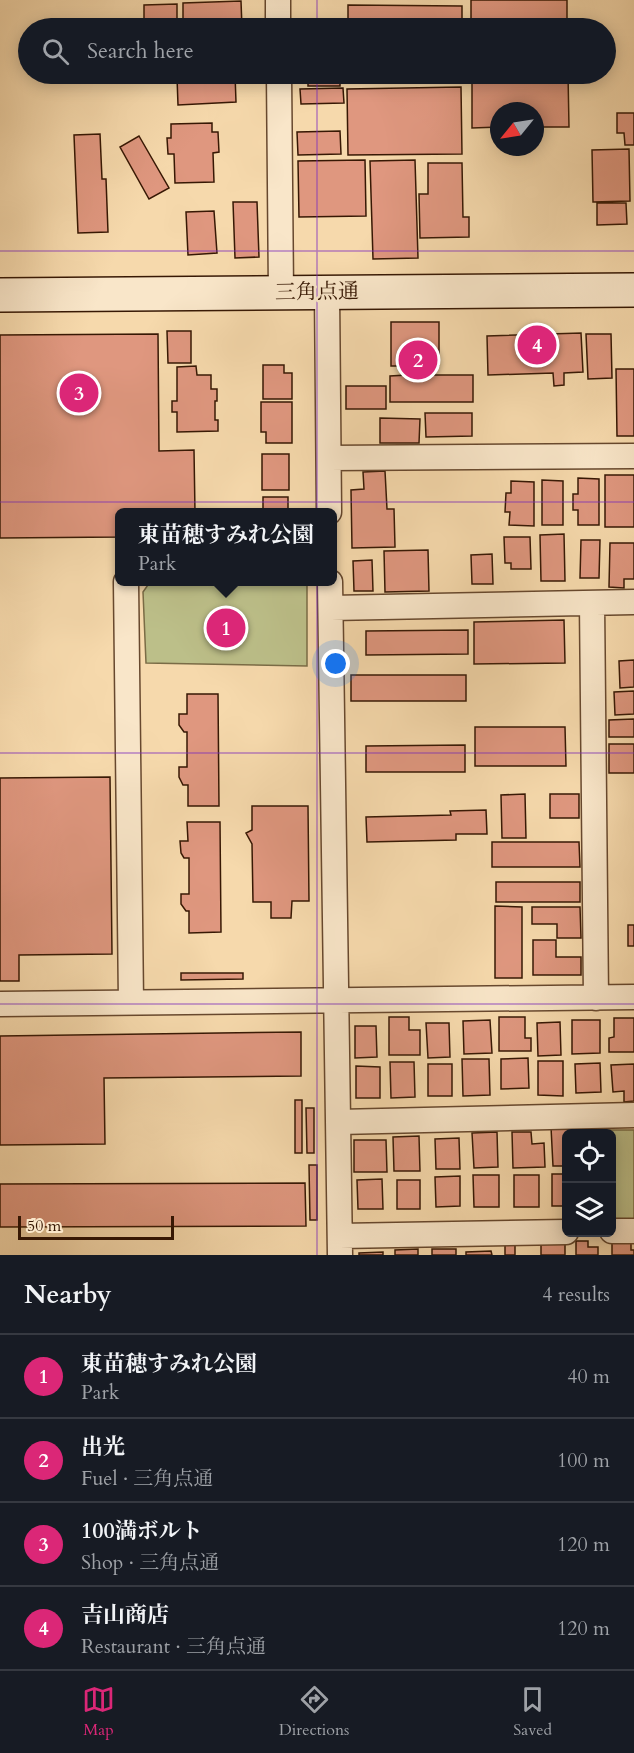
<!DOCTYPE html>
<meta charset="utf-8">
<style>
body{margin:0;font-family:Cardo,"Noto Serif JP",serif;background:#20242c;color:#f1f3f6}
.controls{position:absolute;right:18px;bottom:18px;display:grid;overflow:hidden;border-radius:9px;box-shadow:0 3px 15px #0003}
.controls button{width:54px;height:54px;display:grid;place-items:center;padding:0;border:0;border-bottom:2px solid #363941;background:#171b24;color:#f1f3f6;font:30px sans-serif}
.compass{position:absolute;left:490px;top:102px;width:54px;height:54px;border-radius:50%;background:#171b24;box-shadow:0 3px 15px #0003;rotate:240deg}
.scale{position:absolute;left:18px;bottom:15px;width:156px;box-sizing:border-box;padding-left:6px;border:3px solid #371804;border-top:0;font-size:16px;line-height:21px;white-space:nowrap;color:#371804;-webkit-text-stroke:4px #f9e6c9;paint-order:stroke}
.you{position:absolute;left:336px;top:664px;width:21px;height:21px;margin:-15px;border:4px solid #fff;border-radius:50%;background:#1a73e8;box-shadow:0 0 0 9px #1a73e833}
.badge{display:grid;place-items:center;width:39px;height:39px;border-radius:50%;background:#db2777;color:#fff;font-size:20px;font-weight:700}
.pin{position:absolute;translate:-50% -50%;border:3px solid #fff;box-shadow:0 2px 6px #0006}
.popup{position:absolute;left:115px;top:508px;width:222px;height:78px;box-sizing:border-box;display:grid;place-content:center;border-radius:9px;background:#171b24;filter:drop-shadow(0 2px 4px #0005);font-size:20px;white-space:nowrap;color:#9ea1a6}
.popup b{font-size:22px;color:#f1f3f6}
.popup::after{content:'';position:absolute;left:50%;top:100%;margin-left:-12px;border:12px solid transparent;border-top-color:#171b24}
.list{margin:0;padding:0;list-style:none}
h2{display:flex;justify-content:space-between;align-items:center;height:78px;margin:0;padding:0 24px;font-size:26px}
h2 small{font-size:20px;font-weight:400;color:#9ea1a6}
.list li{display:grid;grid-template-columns:39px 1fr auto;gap:18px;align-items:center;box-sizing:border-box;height:84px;padding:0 24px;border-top:2px solid #363941}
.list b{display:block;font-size:22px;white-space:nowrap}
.list p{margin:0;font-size:20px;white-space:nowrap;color:#9ea1a6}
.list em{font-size:20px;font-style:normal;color:#9ea1a6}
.icon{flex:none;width:33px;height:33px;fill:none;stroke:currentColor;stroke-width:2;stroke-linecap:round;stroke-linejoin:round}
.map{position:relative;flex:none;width:634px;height:1255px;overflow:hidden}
.search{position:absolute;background:#171b24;box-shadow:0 3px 15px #0003;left:18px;right:18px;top:18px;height:66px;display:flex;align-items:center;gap:15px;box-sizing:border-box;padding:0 21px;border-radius:33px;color:#9ea1a6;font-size:22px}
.sheet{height:414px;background:#171b24}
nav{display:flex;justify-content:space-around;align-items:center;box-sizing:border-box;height:84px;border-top:2px solid #363941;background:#171b24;font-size:16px;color:#9ea1a6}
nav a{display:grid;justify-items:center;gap:3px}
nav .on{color:#db2777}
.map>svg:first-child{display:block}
</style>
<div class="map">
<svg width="634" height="1255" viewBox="0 0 634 1255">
<rect width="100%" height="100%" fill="#f6d9ac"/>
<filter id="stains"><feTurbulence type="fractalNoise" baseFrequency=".00333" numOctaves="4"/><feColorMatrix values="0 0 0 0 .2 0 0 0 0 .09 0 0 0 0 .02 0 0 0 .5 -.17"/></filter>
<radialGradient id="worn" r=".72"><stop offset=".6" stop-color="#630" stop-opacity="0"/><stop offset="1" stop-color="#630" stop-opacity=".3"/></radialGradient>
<!-- green -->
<path fill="#bcbf89" stroke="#7a6c46" stroke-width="1.5" d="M150,582H307V666L146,663L143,592Z
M592,1130H634V1220H612V1134L592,1133Z"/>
<!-- building -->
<path fill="#df977f" stroke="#371804" stroke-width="1.5" d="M471,0H567V28H471Z
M241,1L242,28H183V3Z
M177,4V28H144V5Z
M348,5L462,6V28H348Z
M235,74L236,102L178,105L177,77Z
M308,74H340V86H308Z
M348,74H462V80H348Z
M472,74H568L569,127H535V111H499V127L472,128Z
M461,87L462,154L348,155L347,89Z
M343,88L344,103L301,104L300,89Z
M617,113H634V145H625L624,133H617Z
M212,123V132H218L219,152L213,153L214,182L175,183L174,154H168L167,138H171V124Z
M340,131L341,154L298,155L297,132Z
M100,134L102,179H106L108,232L78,233L74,135Z
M139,136L169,188L149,199L120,147Z
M629,149L630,201L593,202L592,150Z
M365,160L366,216L299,217L298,161Z
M415,160L418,258L373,259L370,161Z
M428,163H462L463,217H469V237L420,238L419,194H428Z
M233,202H257L259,257L235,258Z
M597,203H626L627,224L597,225Z
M214,211L217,253L188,255L186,212Z
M391,322H439V365H424V375H473V402H390V376L407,375V366H391Z
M167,331H191V363H168Z
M581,333L583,372L564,373V385L554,386L553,373L488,375L487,336Z
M158,334L159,451L194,450L195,512H119V537L0,538V335Z
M586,334H611L612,378L588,379Z
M263,365H284V373H292V399H263Z
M196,366L197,375H211V389H217V401H215V420H218V431L177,432V412H172V401H177V367Z
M616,369H634V436H617Z
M346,386H386V409H346Z
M261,402H292V443H266V432H261Z
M425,413H472V436L426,437Z
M380,418L420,419L419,443H380Z
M262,454H289V490H262Z
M385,471L387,509H394L395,547L352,548L351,490L364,489L363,472Z
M605,475H634V527H605Z
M578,478L599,479V525H578V510H573V494H578Z
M542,480L563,481V525H542Z
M511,481L534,482V526L509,525L510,512H505L506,493H511Z
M263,497H288V512H263Z
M564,534L565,581H541L540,535Z
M504,537H530L531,569H511V563H505Z
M581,540H600L599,578H580Z
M610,543H634V579H624V588L609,587Z
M428,550L429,591L385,592L384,551Z
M492,554L493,584H472L471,555Z
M372,560L373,591H354L353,561Z
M564,620L565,663L474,664V622Z
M468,630V654L366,655V631Z
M634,660V687L620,688L619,661Z
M351,675H466V701H351Z
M634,691V714L615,715L614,692Z
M187,694H218L219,806H188V785H183L179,777V767H187V732H184L179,725V714H187Z
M634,719V737H609V720Z
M475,727H565L566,766H475Z
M609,744H634V773H609Z
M465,745V772H366V746Z
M110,777L112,954L19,955V981H0V778Z
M525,794L526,838H502L501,795Z
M550,794H579V818H550Z
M252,806H308L309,901H292L291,918H271V902H253L252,844L246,833L252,830Z
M486,810L487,834H456V840L367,842L366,817L451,815L450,811Z
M187,822H220L221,932L189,933V911H186L181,904V894H189V858H184L181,853L180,841H188Z
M492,842H579L580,867H492Z
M496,882H580V902H496Z
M495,906L522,907V978H495Z
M532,907H580L581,938H557V924H532Z
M628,925H634V946H628Z
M533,940H556V957H581V975H533Z
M181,973H243V979L181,980Z
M389,1017H409V1030H420V1055H389Z
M499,1017H525V1038H531V1051H499Z
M614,1018H634V1052H609V1038L614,1037Z
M490,1020L492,1053L464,1054L463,1021Z
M572,1020H600V1053L572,1054Z
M560,1022L561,1055L538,1056L537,1023Z
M426,1023H449L450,1057L428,1058Z
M355,1026H376L377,1057L355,1058Z
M301,1032V1076L104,1078L105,1144L0,1145V1036Z
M528,1058L529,1088L501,1089V1059Z
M462,1059H489L490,1095L463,1096Z
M538,1061H563V1096L538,1095Z
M390,1062H414L415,1097L391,1098Z
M600,1063L601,1092L576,1093L575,1064Z
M428,1064H452V1096H428Z
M634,1064V1101L624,1102V1091L613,1092L611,1065Z
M356,1066L380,1067V1098H356Z
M295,1100H302V1153H295Z
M306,1108H314V1153H307Z
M576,1126V1134H566V1166H553L551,1127Z
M497,1132L498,1167L474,1168L472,1133Z
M512,1132H531L532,1144L544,1143L545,1167L513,1168Z
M419,1136L420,1171H394L393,1137Z
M459,1138L460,1169H436L435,1139Z
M354,1140H386L387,1172H354Z
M309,1165H317V1220H310Z
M552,1174H566V1206H552Z
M473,1175H499V1207H474Z
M514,1175H539V1207H514Z
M460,1176V1206L436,1207L435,1177Z
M382,1179L383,1209H358L357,1180Z
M397,1180H420V1209H397Z
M305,1183L306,1226L0,1227V1184Z
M541,1239H565V1255H541Z
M576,1241H588V1247H598V1255H576Z
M612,1243H631V1250H634V1255H612Z
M505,1245H515V1255H505Z
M418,1249V1255H395V1250Z
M432,1249H456V1255H432Z
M491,1251L492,1255H466V1252Z
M383,1252V1255H359V1253Z"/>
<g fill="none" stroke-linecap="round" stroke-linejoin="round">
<!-- street casing -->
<g stroke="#67482e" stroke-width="27">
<path id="street" d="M278,0V28
M279,74L281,293
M327,292L329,512
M329,458L634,456
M126,582L131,1002
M330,582L340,1255
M592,603L596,998
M331,608L634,602
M0,1004L634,997
M339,1122L634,1115
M612,1231H634
M340,1236L566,1232"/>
</g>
<!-- secondary casing -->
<g stroke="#371804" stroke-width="36">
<path id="secondary" d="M0,295L634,290"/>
</g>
<!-- street -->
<use href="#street" stroke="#f9e6c9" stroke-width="24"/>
<!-- secondary -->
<use href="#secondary" stroke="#f9e6c9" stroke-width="33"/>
</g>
<!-- grid -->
<path fill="none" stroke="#7b2cbf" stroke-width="1.5" stroke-opacity="0.55" d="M317,0V28M317,74V1255M0,251H634M0,502H634M0,753H634M0,1004H634"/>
<g text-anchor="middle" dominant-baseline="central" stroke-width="5" stroke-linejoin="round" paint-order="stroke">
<!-- street labels -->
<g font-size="21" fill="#371804" stroke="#f9e6c9">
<text transform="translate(317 292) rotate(-1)">三角点通</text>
</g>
</g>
<rect width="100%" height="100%" filter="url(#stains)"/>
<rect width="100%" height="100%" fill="url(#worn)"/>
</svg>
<div class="controls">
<button><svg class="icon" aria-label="locate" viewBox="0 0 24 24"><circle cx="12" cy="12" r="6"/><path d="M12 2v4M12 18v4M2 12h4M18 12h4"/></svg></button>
<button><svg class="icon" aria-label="layers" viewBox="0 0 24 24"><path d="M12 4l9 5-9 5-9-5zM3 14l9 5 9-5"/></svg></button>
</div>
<svg class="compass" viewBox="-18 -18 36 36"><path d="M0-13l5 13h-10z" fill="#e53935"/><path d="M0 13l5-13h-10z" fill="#9ea1a6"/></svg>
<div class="scale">50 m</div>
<div class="you"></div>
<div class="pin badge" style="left:226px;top:628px">1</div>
<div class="popup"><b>東苗穂すみれ公園</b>Park</div>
<div class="pin badge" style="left:418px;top:360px">2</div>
<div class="pin badge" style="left:79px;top:393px">3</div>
<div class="pin badge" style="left:537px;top:345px">4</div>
<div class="search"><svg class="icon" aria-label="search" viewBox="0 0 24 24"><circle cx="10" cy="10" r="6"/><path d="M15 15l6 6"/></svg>Search here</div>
</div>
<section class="sheet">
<h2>Nearby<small>4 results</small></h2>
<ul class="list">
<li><span class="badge">1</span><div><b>東苗穂すみれ公園</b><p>Park</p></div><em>40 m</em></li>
<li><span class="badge">2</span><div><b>出光</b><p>Fuel · 三角点通</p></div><em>100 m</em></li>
<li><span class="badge">3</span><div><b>100満ボルト</b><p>Shop · 三角点通</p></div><em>120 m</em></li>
<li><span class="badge">4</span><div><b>吉山商店</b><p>Restaurant · 三角点通</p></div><em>120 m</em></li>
</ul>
</section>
<nav>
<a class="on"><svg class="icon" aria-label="map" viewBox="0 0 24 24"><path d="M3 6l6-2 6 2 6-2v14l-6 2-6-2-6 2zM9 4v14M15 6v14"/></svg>Map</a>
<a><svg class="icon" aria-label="directions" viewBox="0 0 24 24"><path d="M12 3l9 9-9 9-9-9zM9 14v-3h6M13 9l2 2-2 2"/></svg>Directions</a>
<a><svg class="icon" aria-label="saved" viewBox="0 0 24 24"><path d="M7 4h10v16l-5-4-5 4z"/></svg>Saved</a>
</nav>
